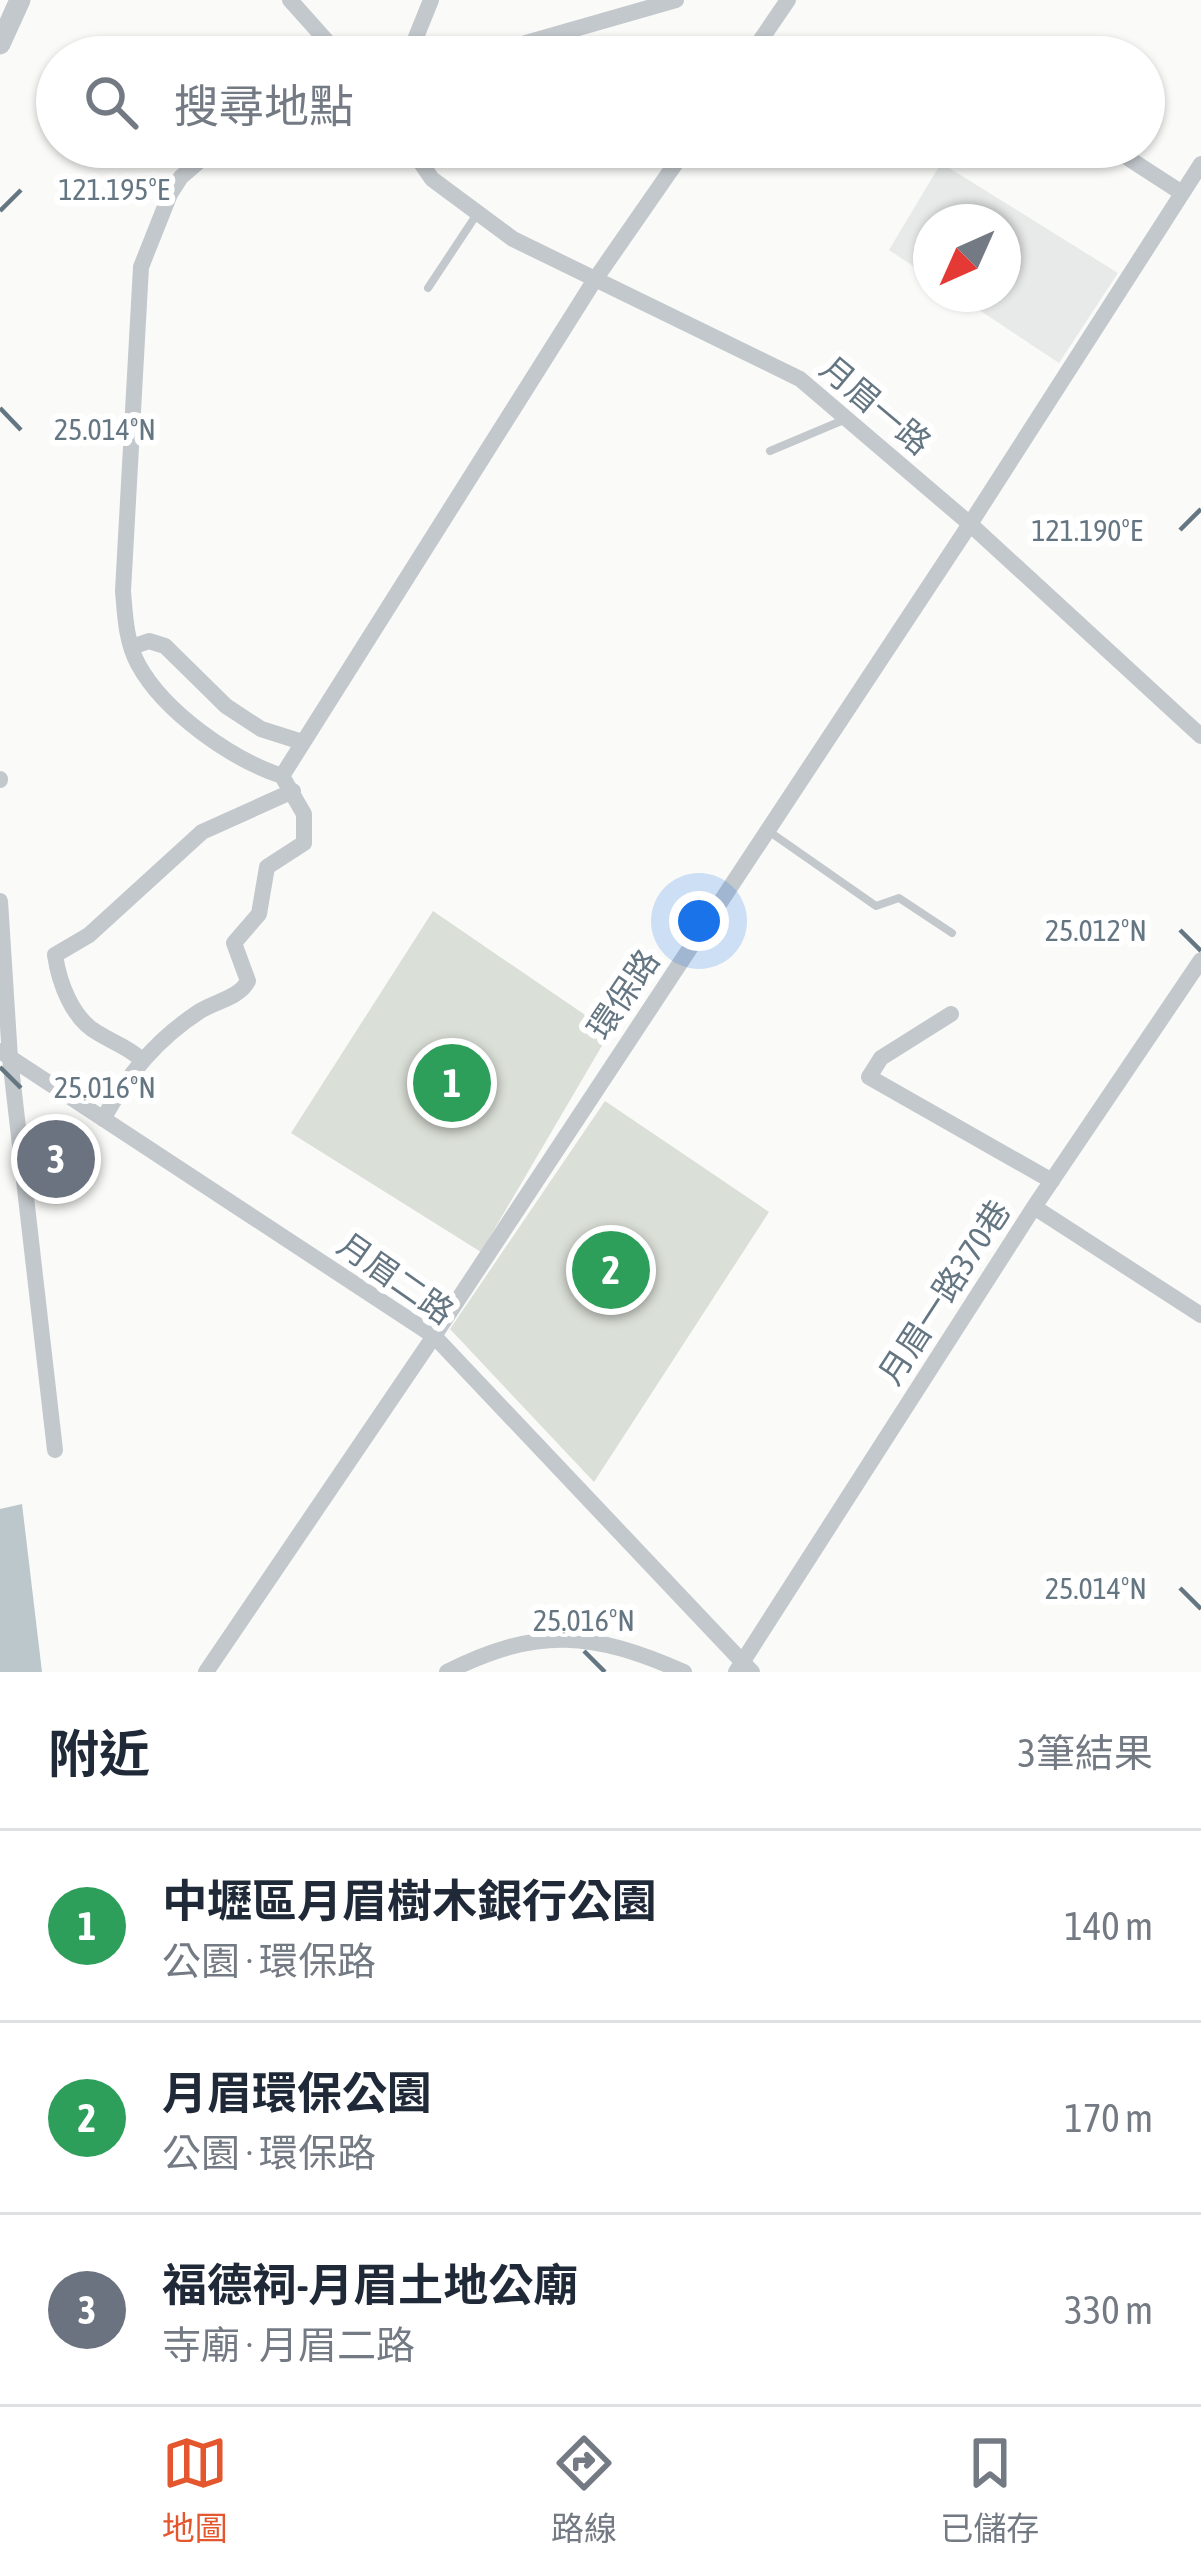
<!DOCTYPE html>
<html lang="zh-TW">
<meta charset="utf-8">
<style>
body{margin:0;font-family:"Asap Condensed","Noto Sans TC",sans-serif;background:#f6f6f7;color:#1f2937}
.compass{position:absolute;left:913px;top:204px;width:108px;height:108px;border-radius:50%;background:#fff;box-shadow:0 3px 9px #0004;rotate:225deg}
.you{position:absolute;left:699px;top:921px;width:42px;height:42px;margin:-30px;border:9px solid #fff;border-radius:50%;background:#1a73e8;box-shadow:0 0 0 18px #1a73e833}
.badge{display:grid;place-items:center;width:78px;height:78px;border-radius:50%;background:#e4572e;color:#fff;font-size:39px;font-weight:700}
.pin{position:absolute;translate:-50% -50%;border:6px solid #fff;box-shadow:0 3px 12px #0006}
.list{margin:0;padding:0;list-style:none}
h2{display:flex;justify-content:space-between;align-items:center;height:156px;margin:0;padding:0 48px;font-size:51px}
h2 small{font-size:39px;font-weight:400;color:#747a83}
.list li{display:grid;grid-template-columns:78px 1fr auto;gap:36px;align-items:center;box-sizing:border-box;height:192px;padding:0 48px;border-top:3px solid #e0e1e3}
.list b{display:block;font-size:45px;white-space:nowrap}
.list p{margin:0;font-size:39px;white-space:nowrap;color:#747a83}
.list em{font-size:39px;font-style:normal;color:#747a83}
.icon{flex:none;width:66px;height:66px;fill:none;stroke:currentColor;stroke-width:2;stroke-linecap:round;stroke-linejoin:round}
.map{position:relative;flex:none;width:1201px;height:1672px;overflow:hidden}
.search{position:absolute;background:#fff;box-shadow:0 3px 9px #0004;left:36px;right:36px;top:36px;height:132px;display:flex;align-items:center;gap:30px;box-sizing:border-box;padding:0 42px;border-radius:66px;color:#747a83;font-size:45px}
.sheet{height:732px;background:#fff}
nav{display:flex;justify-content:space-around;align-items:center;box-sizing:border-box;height:168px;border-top:3px solid #e0e1e3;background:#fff;font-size:33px;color:#747a83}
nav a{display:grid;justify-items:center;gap:6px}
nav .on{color:#e4572e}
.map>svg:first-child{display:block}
</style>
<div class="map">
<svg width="1201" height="1672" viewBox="0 0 1201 1672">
<rect width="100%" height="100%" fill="#fafaf8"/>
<!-- built -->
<path fill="#e8e9e9" d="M941,163L1118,273L1059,363L955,294H1003V222H931V278L889,250Z"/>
<!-- green -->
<path fill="#dadfd7" d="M433,911L610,1032L481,1252L291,1133Z
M605,1101L769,1212L594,1482L450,1329Z"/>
<!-- water -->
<path fill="#bbc7cb" d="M22,1504L42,1672H0V1509Z"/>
<!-- building -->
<path fill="#aab3b9" d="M42,1151L69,1152V1167L43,1165Z"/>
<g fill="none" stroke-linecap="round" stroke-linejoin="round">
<!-- service -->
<path stroke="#c3c8cc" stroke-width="8" d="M428,288L477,214
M770,451L846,419
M767,830L876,906L899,898L952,933"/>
<!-- minor -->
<path stroke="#c3c8cc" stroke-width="16" d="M290,0L341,57
M408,57L431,0
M477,57L676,0
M749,57L788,0
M238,147L203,158L181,177L170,194L141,267L123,591C125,615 126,642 138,664C164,712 231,759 282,776
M410,147L432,179L513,239L800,379L970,524L1201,736
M1111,147L1182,193
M132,647L149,641L165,646L226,706L261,729L302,742
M0,780V779
M0,901L10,1058L55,1450
M951,1014L881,1058L869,1077L1052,1181
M0,1051L434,1336L752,1672
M141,1059C126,1046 114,1043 98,1033C72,1019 59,982 55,955L89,935L202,832L293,791
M103,1119C128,1074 157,1039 200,1011C216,1001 239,998 248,981L234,943L259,914L267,867L304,843V814L282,776L594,281L687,147
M1034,1207L1201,1315
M206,1672L434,1336L970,524L1201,164
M447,1672C538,1626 593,1632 684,1672
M736,1672L1034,1207L1201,960"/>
<!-- tertiary -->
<path stroke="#c3c8cc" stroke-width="21" d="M0,44L20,0"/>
</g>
<!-- ticks -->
<path fill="none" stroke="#657683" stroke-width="4.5" d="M0,211L21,190M0,408L21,430M1180,530L1201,509M1180,930L1201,951M0,1067L21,1088M1180,1588L1201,1609M584,1651L605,1672"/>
<g text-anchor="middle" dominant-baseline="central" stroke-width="12" stroke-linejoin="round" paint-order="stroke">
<!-- street labels -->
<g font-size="33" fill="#657683" stroke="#fff">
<text transform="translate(876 405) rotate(40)">月眉一路</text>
<text transform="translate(623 994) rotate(-56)">環保路</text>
<text transform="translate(396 1278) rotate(35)">月眉二路</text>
<text transform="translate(944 1292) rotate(-57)">月眉一路370巷</text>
</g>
</g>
<g font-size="30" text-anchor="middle" fill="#657683" stroke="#fff" stroke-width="12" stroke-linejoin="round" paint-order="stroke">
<text x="114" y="200">121.195°E</text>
<text x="105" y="440">25.014°N</text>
<text x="1087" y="541">121.190°E</text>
<text x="1096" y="941">25.012°N</text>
<text x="105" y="1098">25.016°N</text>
<text x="1096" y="1599">25.014°N</text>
<text x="584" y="1631">25.016°N</text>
</g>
</svg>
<svg class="compass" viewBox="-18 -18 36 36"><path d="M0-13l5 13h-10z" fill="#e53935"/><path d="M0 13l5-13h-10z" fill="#747a83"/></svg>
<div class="you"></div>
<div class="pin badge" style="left:452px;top:1083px;background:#2e9e5b">1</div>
<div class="pin badge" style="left:611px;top:1270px;background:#2e9e5b">2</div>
<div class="pin badge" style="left:56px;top:1159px;background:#6b7280">3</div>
<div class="search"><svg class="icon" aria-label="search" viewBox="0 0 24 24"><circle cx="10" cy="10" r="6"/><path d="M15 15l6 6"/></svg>搜尋地點</div>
</div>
<section class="sheet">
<h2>附近<small>3筆結果</small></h2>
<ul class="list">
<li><span class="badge" style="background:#2e9e5b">1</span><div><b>中壢區月眉樹木銀行公園</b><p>公園 · 環保路</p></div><em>140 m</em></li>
<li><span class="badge" style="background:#2e9e5b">2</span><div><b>月眉環保公園</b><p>公園 · 環保路</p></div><em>170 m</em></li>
<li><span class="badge" style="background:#6b7280">3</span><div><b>福德祠-月眉土地公廟</b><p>寺廟 · 月眉二路</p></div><em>330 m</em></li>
</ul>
</section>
<nav>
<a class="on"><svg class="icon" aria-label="map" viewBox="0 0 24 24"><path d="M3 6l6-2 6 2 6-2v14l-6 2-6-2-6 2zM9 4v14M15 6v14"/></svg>地圖</a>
<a><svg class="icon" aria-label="directions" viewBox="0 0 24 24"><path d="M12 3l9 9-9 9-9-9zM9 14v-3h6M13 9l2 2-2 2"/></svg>路線</a>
<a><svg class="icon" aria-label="saved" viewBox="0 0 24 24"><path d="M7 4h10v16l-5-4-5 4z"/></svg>已儲存</a>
</nav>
